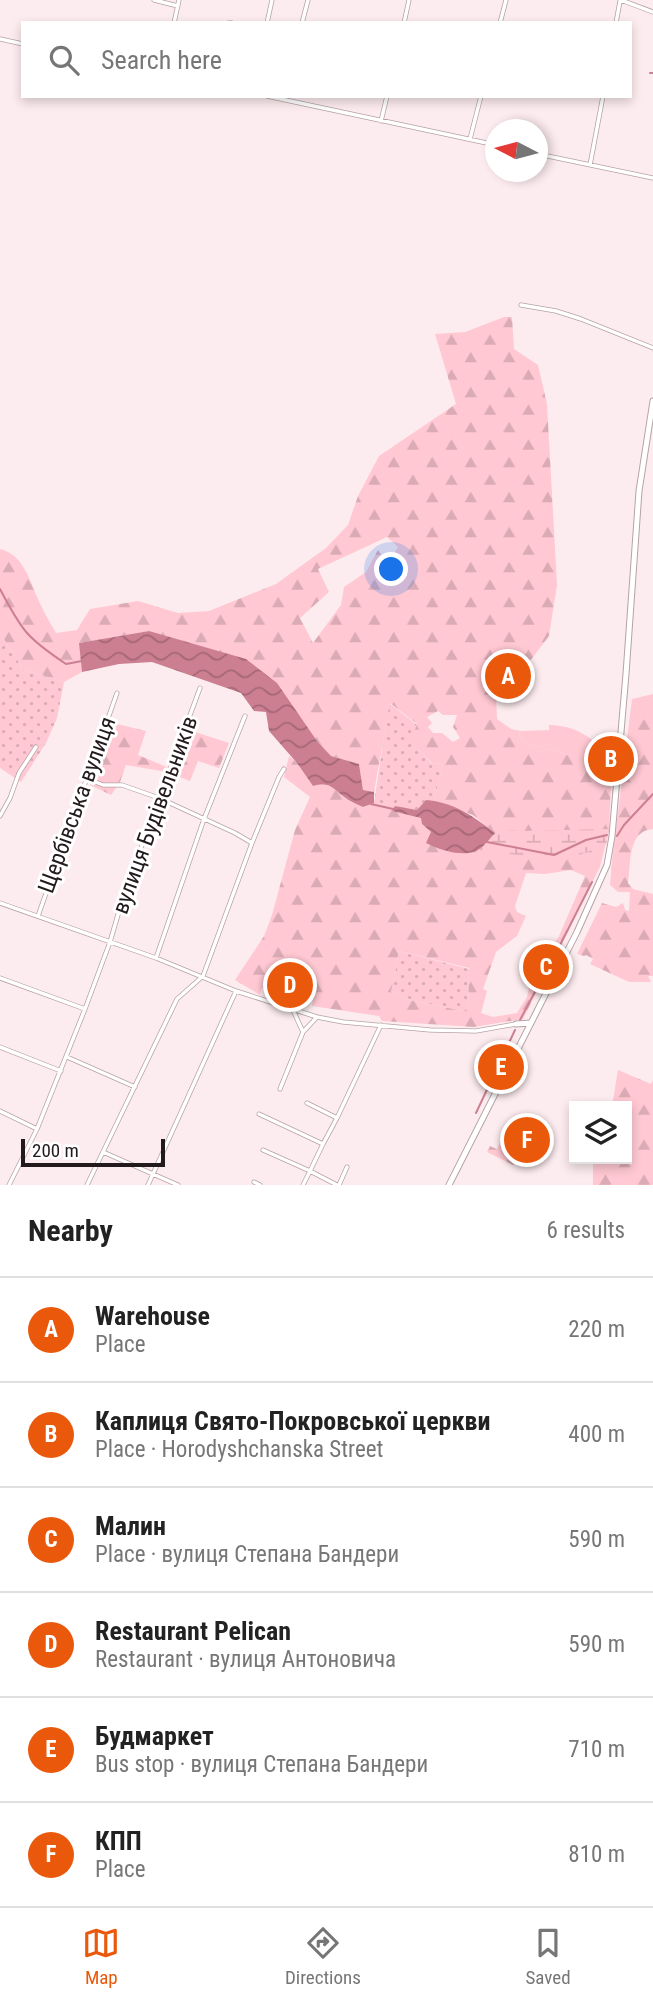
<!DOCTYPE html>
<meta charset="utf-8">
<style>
body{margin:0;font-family:"Roboto Condensed",sans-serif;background:#f6f6f6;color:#222}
.controls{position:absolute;right:21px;bottom:21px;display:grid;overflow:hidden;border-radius:0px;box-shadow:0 4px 10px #0003}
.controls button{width:63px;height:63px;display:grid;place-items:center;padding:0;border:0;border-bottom:2px solid #e0e0e0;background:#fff;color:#222;font:35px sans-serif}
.compass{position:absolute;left:485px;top:119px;width:63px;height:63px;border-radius:50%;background:#fff;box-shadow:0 4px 10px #0003;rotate:276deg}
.scale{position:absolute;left:21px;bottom:18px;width:144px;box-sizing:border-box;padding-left:7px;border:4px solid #221a1c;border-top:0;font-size:19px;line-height:24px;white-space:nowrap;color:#221a1c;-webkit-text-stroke:5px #fff;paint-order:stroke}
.you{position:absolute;left:392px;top:570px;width:24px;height:24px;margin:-18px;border:5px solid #fff;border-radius:50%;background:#1a73e8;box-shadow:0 0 0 10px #1a73e833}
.badge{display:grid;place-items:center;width:46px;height:46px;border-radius:50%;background:#ea580c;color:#fff;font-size:23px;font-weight:700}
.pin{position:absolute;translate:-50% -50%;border:4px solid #fff;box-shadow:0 2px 7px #0006}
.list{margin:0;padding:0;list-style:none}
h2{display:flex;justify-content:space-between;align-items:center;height:91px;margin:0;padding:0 28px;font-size:30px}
h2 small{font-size:23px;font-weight:400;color:#767676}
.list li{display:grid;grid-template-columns:46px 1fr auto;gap:21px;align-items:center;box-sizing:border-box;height:105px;padding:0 28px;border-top:2px solid #e0e0e0}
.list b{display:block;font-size:26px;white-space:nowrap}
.list p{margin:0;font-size:23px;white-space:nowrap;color:#767676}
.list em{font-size:23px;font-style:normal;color:#767676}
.icon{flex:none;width:38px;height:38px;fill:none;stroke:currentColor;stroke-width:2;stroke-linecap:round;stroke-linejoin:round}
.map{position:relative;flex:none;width:653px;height:1185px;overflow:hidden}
.search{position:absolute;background:#fff;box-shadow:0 4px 10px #0003;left:21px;right:21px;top:21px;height:77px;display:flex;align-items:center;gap:18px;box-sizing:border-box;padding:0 24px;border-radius:0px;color:#767676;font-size:26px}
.sheet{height:721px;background:#fff}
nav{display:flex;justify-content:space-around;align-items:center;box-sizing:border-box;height:98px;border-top:2px solid #e0e0e0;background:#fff;font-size:19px;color:#767676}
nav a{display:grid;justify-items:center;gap:4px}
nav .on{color:#ea580c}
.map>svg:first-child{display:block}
</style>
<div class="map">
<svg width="653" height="1185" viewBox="0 0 653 1185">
<defs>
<pattern id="grass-dots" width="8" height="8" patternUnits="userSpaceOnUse" patternTransform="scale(1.75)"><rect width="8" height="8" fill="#ffc8d2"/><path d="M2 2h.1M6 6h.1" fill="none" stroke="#daabb4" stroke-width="1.8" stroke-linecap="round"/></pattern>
<pattern id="forest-firs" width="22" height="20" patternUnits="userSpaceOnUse" patternTransform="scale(1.75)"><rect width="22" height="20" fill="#ffc8d2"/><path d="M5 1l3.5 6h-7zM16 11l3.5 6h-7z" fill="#daabb4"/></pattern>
<pattern id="wetland-marsh" width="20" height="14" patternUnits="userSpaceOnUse" patternTransform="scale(1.75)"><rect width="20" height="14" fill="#ffc8d2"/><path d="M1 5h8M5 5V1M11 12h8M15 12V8" fill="none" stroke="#daabb4"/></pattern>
<pattern id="water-waves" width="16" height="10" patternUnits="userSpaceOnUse" patternTransform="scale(1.75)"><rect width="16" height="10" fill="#cc7f90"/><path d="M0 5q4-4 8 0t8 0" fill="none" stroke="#a56775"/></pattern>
</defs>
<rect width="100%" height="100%" fill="#fdecef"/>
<!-- grass -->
<path fill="url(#grass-dots)" d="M0,633L23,669L64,682L57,718L46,743L21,782L0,768Z
M389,703L417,725L412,742L431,763L443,764L434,801H426L417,810L374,803Z
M399,951L469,969L468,1012L414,1001L391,992Z"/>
<!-- forest -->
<path fill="url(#forest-firs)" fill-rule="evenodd" d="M504,317H512L514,349L538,365L547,404L557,585L549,636L527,665L499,664L495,669L497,719L511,729L521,731L519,734L523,742L575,757L611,787L609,829L600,867L523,1019L474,1027L382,1021L379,1016L312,1006L315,978L309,977L308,980L278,973L275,987L262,988L260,995L235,980L264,936L272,915L295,830L310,797L284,777L289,756L297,763L313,786C330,782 331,787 343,796C348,801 356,804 363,807L374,803L395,806L392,811L422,818V824L431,832L430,838L495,833L473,815L434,801L443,764L432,763L411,742L417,724L390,703L374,792L363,790L359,764L331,756L317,741L170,638L149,631L80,643L82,672L64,682L23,669L0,633V549C23,555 29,578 37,597C42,609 49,621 56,633L77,630L90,609L138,601L178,613L209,611L276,584L326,548L348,525L358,496L379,456L456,404L435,334L465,332ZM387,537L398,547L388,562L378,550L366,572L344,587L341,605L313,643L300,618L329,592L318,569ZM438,711L443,715H457L453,727L460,738L453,742L442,733H433L428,727L432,723L427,717ZM571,870L585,876L559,936L543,960L534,962L527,997L517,1013L493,1017L481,1013L487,991L483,989L496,952L517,936L526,916L517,912L515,906L526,873L545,874ZM399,951L469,968L468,1012L414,1001L391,992Z
M653,694V829C627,831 631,864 628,883L633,889L653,894V976H648L651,982H629L590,964L593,959L586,955L584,956L577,954L602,903L616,907L623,903L625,910L629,911L630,892H618L610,885L612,861L632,699Z
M113,723L146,731L138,755L174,770L189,730L229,743L219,768L198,761L190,781L167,772L126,765L120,782L111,795L90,785L105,736Z
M618,1070L651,1084L653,1080V1185H593V1159H627V1106H612Z
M504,1134L528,1146L520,1161L513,1165L487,1152L490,1146L497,1149Z"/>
<!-- wetland -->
<path fill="url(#wetland-marsh)" d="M500,829L519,831L609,829L606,845L563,861L479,850Z"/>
<!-- green -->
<path fill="#ffc8d2" d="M549,725C580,726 589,738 613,756L611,787L575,757L523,742L519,734L521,731L549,730Z"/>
<!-- water -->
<path fill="url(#water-waves)" d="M149,631L246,659L277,683L317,741L331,756L359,764L363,790L374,792V803L363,807C356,804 349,801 343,796C331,787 330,782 313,786L297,763L269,731L266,712L254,711L241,693L152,662L119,664L82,672L79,643Z
M426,800C453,802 475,817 495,833C490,838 484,847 478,850C463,858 440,850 426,843L431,832L422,824L421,818L392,811L395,806L417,810Z"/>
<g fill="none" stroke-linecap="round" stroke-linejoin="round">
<!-- stream -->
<path stroke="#cc7f90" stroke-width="2" d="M650,73H653
M0,589C22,631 27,638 66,664L82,661
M371,804L393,809
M617,836L624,825L653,794
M487,842L554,855L586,840L607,835
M551,963L592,882
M520,1020L547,969
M476,1113L515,1030"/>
<!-- street casing -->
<g stroke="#b6a2a6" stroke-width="5">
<path id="street" d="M154,0L178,6
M621,0L653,12
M174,23L179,0
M228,23H232
M267,23L272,0
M302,23L308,0
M404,23L409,0
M500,23L506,0
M616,23L620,1
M0,39L23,44
M267,96L496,145
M381,121L387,96
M470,139L481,96
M538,154L653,178
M590,165L603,96
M521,305L556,311L581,319L653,348
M89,771L93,781L103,785H122L159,798L235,833L252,843
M0,816L10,798L19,773L36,747
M0,903L156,958L236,991L317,1017L343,1022L430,1030L476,1031L516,1024
M38,916L117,693
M156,958L204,819L245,716
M0,978L85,1009
M292,1008L303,1032
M0,1047L61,1071
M67,1057L135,1087
M280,1089L303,1032L317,1017
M307,1103L337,1118L323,1144
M0,1111L37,1129
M259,1114L323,1144L310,1171L337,1185
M337,1118L381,1025
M263,1150L310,1171L303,1185
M103,1152L178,1185
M254,1182L260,1185
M9,1185L37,1129L85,1009L110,942L124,894L200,688
M87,1185L177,999L203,976L252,843L279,777L284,769
M148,1185L236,991
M339,1185L347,1167"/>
</g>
<!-- secondary casing -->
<g stroke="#b6a2a6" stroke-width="7">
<path id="secondary" d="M516,1024L531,1023
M449,1185L577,932L607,865L612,836L626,674L639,491L653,401"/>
</g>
<!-- street -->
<use href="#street" stroke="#fff" stroke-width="3.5"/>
<!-- secondary -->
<use href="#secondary" stroke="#fff" stroke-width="5"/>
</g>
<g text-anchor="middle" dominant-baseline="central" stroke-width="6" stroke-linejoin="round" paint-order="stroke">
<!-- street labels -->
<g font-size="23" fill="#221a1c" stroke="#fff">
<text transform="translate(77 805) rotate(-70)">Щербівська вулиця</text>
<text transform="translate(155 815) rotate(-70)">вулиця Будівельників</text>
</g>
</g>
</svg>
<div class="controls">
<button><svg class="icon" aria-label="layers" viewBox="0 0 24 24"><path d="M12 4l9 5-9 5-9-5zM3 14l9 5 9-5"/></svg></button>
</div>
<svg class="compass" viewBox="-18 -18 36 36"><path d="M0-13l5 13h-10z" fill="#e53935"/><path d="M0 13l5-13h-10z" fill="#767676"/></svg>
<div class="scale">200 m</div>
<div class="you"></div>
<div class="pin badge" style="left:508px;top:676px">A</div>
<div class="pin badge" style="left:611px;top:759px">B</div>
<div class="pin badge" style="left:546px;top:967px">C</div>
<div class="pin badge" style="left:290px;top:985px">D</div>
<div class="pin badge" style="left:501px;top:1067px">E</div>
<div class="pin badge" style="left:527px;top:1140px">F</div>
<div class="search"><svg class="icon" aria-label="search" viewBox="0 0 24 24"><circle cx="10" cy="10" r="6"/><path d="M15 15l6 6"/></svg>Search here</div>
</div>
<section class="sheet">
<h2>Nearby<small>6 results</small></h2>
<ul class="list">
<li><span class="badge">A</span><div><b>Warehouse</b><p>Place</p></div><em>220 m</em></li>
<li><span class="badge">B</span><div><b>Каплиця Свято-Покровської церкви</b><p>Place · Horodyshchanska Street</p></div><em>400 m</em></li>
<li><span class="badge">C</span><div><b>Малин</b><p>Place · вулиця Степана Бандери</p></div><em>590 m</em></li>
<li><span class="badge">D</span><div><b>Restaurant Pelican</b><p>Restaurant · вулиця Антоновича</p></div><em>590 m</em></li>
<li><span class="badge">E</span><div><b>Будмаркет</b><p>Bus stop · вулиця Степана Бандери</p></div><em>710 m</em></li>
<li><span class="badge">F</span><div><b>КПП</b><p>Place</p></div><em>810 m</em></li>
</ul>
</section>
<nav>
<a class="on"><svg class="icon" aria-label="map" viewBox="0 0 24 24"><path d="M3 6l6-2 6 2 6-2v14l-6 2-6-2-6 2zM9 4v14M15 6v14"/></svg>Map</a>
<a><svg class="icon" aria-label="directions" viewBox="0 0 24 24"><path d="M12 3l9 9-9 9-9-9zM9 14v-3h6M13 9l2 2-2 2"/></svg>Directions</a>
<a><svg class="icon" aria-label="saved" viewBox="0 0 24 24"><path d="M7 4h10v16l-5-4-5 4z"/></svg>Saved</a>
</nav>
